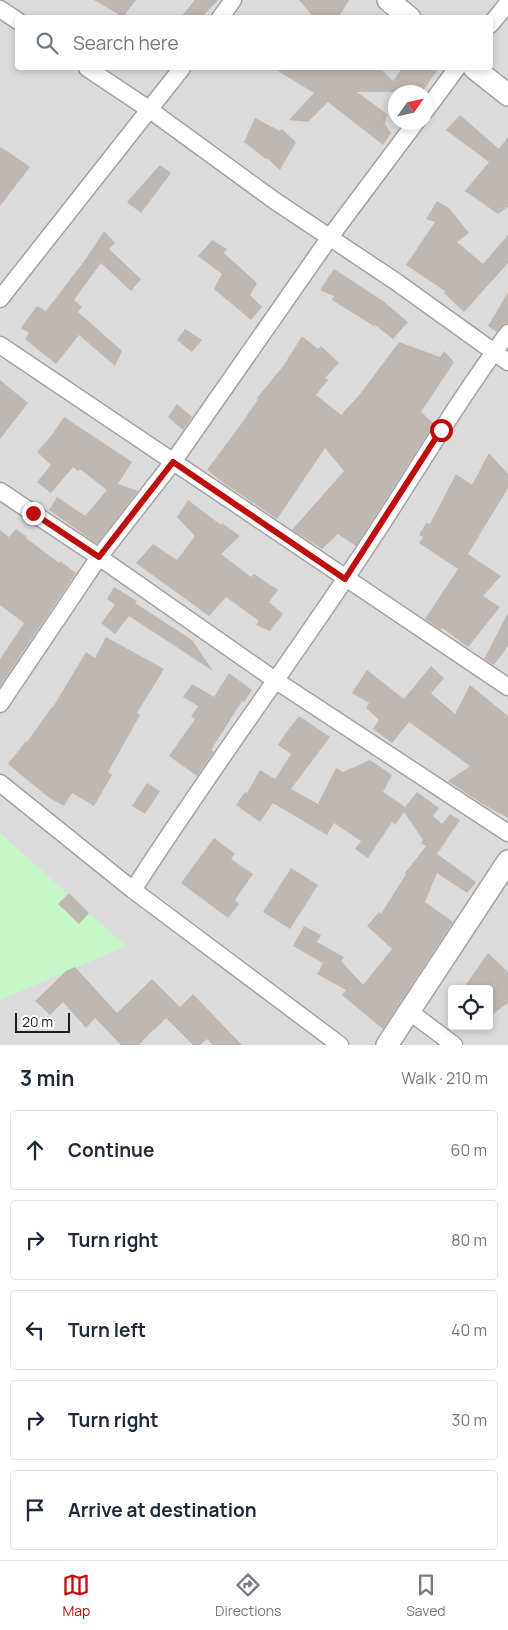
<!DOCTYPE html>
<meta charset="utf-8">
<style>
body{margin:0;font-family:Manrope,sans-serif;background:#f6f6f7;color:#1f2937}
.controls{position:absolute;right:15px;bottom:15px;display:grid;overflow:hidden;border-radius:5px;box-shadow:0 2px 8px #0003}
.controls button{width:45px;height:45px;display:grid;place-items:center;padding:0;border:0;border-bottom:1px solid #e0e1e3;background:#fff;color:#1f2937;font:25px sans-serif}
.compass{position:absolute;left:388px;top:85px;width:45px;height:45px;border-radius:50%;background:#fff;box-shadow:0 2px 8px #0003;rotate:56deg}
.scale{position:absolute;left:15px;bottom:12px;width:55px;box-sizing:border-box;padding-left:5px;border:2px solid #1e1e1e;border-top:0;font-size:14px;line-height:18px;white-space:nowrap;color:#1e1e1e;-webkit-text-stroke:4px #fff;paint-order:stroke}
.stop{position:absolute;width:15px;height:15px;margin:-11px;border:4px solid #bf0d0e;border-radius:50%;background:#fff}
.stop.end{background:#bf0d0e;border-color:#fff;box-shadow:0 1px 5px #0008}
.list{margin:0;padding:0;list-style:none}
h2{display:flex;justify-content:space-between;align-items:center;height:65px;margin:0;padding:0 20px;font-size:21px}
h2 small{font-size:16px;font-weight:400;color:#747a83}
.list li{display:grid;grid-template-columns:32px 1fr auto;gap:15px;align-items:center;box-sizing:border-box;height:80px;margin:0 10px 10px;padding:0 10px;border:1px solid #e0e1e3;border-radius:5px}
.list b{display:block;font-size:19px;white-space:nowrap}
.list em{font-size:16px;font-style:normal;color:#747a83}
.icon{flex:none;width:28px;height:28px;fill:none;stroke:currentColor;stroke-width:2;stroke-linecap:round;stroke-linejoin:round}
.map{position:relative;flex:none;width:508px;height:1045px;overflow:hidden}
.search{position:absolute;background:#fff;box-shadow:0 2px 8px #0003;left:15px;right:15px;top:15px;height:55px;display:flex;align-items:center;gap:12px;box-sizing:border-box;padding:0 18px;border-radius:5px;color:#747a83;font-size:19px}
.sheet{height:515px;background:#fff}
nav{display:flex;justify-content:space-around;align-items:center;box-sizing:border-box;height:70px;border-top:1px solid #e0e1e3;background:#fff;font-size:14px;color:#747a83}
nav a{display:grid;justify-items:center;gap:2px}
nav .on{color:#bf0d0e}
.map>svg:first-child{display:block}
</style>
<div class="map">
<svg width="508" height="1045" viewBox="0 0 508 1045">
<rect width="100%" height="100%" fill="#eeebe5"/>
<!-- residential -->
<path fill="#dcdbdb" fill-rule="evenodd" d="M0,0H508V1045H0ZM18,18H490V68H18ZM396,92H426V122H396ZM452,989H489V1026H452Z"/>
<!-- park -->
<path fill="#c5f6c8" d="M0,833L126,946L0,1000Z"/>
<!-- building -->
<path fill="#bfb7b2" d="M94,0H136L123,17Z
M195,0H218L201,18H180Z
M299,0H349L338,18H314Z
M273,68H380L393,81L402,68H439L422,92H357L387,114L385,124L391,133L383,145L328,102L308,122L289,120L314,93Z
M460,115L499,149L508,137V207L498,214L465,191L489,162L446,130Z
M255,118L280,131L282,129L296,142L280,170L267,158L266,159L244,142Z
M0,147L10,153L30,167L0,206Z
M160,165L171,173L141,213L127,202Z
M437,201L449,208L469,233L457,242L483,264L508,235V263L464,312L444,293L445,291L406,265L435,222L426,219Z
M104,231L115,243L109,249L141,279L131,291L101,263L74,300L82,307L78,312L122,351L115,366L79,335L56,364L25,339L29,333L21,328L37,306L46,311L85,260Z
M212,240L227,249L224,253L257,283L250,295L262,307L251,320L214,289L222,274L198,256Z
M334,269L383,301L408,322L393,339L375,325L374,326L332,300L334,296L320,290Z
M508,292V323L504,324L497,332L488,326Z
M185,329L202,340L192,352L177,340Z
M302,336L318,349L321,346L339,363L325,378L328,380L316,395L341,415L360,394L399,342L440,357L444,351L454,362L421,412L434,424L356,546L338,534L322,549L292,530L344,471L325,448L277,519L225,484L207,470L244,420L258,399L257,398L284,365Z
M0,380L28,403L0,439Z
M177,404L192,417L183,430L168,417Z
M64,417L132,462L118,484L138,491L97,544L49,510L57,497L85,516L107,490L80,469L78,471L73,467L51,493L37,482L51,465L37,452L52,435Z
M489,453L508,474V488L468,554L501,576L483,596L500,607L468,647L442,628L441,630L425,619L458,569L419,543L423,537L419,535L426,523L430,524L456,474L472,485Z
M188,500L221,525L222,523L240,536L221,554L251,577L254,574L278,590L269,602L283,614L270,631L256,625L259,621L226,597L209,616L136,563L153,544L177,560L195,536L177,517Z
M16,529L27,537L26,538L59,563L60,561L76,573L0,686V659L24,623L0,605V530L9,537Z
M114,587L137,601L135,603L192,640L213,671L129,616L115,634L101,623L115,605L107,599Z
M508,613V646L494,665L484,659Z
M106,637L164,669L137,713L140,715L108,772L112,775L94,806L72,793L64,806L48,797L8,764L26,741L27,742L52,707H53L86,652L95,658Z
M431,666L444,678L431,693L455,714L470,685L508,716V818L481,803L448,781L470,766L409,722L392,743L373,729L379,720L366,708L369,703L352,693L367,670L404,699Z
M229,673L252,690L244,702L242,701L211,750L214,752L197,776L169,756L195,719L191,717L198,706L183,697L192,684L214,697Z
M299,716L330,737L291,789L318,804L336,768L343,772L370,760L392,775L383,792L405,807L417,792L439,808L433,816L442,824L450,814L460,820L437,854L476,882L467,893L437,873L425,902L453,922L383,1029L342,995L346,990L317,974L323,963L293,946L304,926L321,935L317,942L344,957L341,961L363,985L392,949L367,926L379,912L381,914L406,874L405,873L426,846L421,843L423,840L404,812L395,825L392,822L368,858L355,849L361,841L334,823L327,835L273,803L260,822L236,805L245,792L247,793L260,770L275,779L291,754L278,745L287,731Z
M147,783L160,791L145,814L132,806Z
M214,838L235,854L231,859L253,874L235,900L239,904L228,918L181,883Z
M291,868L318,885L290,929L263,912Z
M69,893L89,913L79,924L58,904Z
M488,953L508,972V1003L489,1017V989H463Z
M75,967L117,1013L152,979L180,1007L193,994L242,1045H213L207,1039L200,1045H193L166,1018L154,1030H153L139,1045H121L95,1018L86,1028L63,1002L50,1015L35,1001L66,971Z"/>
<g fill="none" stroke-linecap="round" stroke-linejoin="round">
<!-- minor casing -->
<g stroke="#a2a2a2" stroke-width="19">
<path id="minor" d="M0,9L18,21
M220,18L233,0
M490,25L508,3
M87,68L150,110L275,201L395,281L508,362
M426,110L457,68
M0,299L182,68
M0,345L508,687
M0,491L99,557L275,680L508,833
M0,704L99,557L173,462L330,237L416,122
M0,783L133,890L340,1045
M133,890C206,776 287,667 362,554C411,481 455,404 508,333
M410,1012L454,1045"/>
</g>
<!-- tertiary casing -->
<g stroke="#a2a2a2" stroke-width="24">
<path id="tertiary" d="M388,0L410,18
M474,68L508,95
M387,1045L508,861"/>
</g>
<!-- minor -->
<use href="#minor" stroke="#fff" stroke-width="16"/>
<!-- tertiary -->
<use href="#tertiary" stroke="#fff" stroke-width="21"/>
</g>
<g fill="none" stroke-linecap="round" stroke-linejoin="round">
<!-- route -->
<path stroke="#bf0d0e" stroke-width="6" d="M33,513L99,557L173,462L345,579L441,430"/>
</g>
</svg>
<div class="controls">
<button><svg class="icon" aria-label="locate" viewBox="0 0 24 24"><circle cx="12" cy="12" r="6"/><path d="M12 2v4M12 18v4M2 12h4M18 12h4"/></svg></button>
</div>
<svg class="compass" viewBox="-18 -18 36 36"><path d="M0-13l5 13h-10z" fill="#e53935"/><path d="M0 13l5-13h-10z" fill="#747a83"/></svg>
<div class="scale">20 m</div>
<div class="stop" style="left:441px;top:430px"></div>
<div class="stop end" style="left:33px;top:513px"></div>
<div class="search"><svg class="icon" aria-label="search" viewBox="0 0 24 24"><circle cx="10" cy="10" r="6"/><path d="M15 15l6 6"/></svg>Search here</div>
</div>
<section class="sheet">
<h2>3 min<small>Walk · 210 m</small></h2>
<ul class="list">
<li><svg class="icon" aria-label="ahead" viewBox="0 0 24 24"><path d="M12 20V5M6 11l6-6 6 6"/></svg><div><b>Continue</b></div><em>60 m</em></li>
<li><svg class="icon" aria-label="right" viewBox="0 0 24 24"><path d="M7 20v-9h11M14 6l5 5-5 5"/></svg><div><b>Turn right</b></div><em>80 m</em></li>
<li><svg class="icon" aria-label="left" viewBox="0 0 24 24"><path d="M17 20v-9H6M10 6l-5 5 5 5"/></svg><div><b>Turn left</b></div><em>40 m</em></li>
<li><svg class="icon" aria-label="right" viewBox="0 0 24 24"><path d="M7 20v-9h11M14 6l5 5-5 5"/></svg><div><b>Turn right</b></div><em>30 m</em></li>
<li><svg class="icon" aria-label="arrive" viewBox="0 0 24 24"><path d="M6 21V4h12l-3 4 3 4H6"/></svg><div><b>Arrive at destination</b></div></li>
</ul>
</section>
<nav>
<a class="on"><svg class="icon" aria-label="map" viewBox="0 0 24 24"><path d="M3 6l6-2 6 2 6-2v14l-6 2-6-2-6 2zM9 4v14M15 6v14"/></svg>Map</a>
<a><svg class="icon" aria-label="directions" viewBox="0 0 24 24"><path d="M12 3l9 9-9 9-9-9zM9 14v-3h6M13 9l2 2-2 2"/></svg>Directions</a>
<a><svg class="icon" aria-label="saved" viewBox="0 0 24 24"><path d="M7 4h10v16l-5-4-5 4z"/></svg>Saved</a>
</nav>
